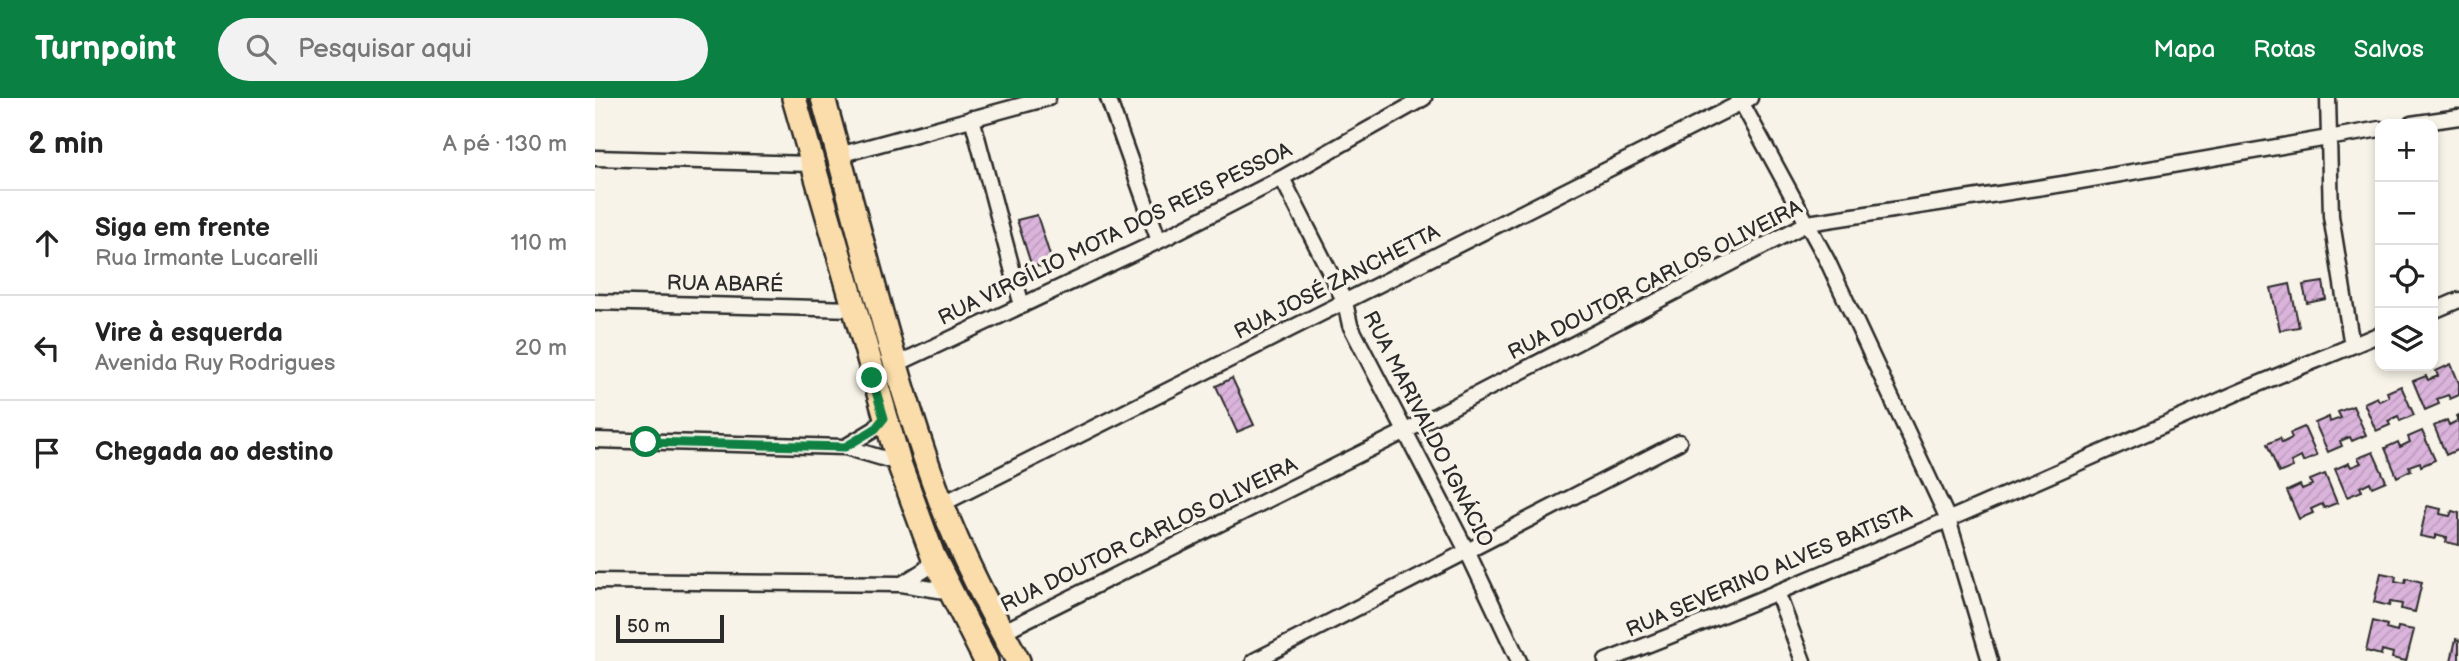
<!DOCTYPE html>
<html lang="pt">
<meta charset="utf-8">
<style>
body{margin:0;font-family:"Balsamiq Sans",sans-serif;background:#f2f2f2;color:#222}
.controls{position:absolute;right:21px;top:21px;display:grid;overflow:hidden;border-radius:14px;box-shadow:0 4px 10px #0003}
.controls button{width:63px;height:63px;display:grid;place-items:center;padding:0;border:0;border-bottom:2px solid #e0e0e0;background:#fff;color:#222;font:35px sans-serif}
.scale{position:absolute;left:21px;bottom:18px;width:108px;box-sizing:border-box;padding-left:7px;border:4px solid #2b2b2b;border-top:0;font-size:19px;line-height:24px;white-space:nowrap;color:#2b2b2b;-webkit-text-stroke:5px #f7f3e8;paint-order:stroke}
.stop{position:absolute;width:21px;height:21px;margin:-16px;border:5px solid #0b8043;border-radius:50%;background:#fff}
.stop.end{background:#0b8043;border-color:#fff;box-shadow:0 2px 7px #0008}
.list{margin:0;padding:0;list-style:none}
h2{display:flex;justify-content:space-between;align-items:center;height:91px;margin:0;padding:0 28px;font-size:30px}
h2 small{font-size:23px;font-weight:400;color:#767676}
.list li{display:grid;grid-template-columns:46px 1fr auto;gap:21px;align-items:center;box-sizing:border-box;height:105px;padding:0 28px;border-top:2px solid #e0e0e0}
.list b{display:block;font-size:26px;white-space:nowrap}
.list p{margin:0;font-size:23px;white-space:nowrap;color:#767676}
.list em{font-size:23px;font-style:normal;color:#767676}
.icon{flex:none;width:38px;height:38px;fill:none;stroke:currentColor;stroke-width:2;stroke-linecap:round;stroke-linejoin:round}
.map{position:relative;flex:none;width:1864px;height:563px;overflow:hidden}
header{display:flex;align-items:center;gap:42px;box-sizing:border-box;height:98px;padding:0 35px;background:#0b8043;color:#fff}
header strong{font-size:33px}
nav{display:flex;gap:38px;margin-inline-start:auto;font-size:24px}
.search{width:490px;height:63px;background:#f2f2f2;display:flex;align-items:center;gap:18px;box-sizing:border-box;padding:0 24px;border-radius:38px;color:#767676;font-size:26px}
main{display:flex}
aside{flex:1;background:#fff}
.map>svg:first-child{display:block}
</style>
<header>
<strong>Turnpoint</strong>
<div class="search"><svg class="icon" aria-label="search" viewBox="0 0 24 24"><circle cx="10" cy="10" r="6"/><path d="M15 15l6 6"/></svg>Pesquisar aqui</div>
<nav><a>Mapa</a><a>Rotas</a><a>Salvos</a></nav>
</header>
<main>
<aside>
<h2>2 min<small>A pé · 130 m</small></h2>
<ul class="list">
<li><svg class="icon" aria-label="ahead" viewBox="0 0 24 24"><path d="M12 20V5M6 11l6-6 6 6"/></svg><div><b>Siga em frente</b><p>Rua Irmante Lucarelli</p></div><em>110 m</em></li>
<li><svg class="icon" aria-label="left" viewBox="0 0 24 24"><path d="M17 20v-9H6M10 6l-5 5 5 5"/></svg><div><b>Vire à esquerda</b><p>Avenida Ruy Rodrigues</p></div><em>20 m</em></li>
<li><svg class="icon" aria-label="arrive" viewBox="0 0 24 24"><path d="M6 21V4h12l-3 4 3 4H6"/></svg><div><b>Chegada ao destino</b></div></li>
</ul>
</aside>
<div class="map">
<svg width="1864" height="563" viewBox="0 0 1864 563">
<defs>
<pattern id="building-hatch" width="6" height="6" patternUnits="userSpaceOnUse" patternTransform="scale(1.75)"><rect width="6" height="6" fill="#dbb4dc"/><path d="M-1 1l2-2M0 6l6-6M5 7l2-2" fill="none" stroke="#bc9bbd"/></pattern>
</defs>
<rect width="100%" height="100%" fill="#f7f3e8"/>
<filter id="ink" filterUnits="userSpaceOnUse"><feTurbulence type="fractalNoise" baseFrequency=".0143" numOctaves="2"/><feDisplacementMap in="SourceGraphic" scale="14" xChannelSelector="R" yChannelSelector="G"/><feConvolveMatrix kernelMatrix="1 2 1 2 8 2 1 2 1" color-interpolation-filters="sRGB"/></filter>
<g filter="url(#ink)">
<!-- building -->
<path fill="url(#building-hatch)" stroke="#2b2b2b" stroke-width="2" d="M442,117L460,173L436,166L422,122Z
M1728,184L1731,201L1712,205L1708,187Z
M1695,186L1704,229L1685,232L1676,190Z
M1856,266L1864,285V297L1855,301L1853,297L1842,301L1844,306L1830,312L1818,283L1831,278L1833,282L1843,278L1841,273Z
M637,280L659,327L642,334L621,288Z
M1806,288L1819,317L1805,323L1803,318L1793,323L1795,327L1781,333L1769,305L1782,299L1784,303L1794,299L1792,294Z
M1758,308L1771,337L1757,343L1755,339L1745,343L1747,348L1733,354L1720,325L1734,319L1735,324L1746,320L1743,314Z
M1864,317V351L1851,357L1839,328L1852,322L1854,327L1864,322L1862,318Z
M1709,329L1722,358L1708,364L1706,359L1696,364L1698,369L1684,375L1672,346L1685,340L1687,345L1697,340L1695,335Z
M1827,333L1840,362L1826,368L1825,364L1814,368L1816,372L1802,379L1790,350L1803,344L1805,349L1815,344L1813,339Z
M1778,354L1791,383L1777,389L1775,384L1765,389L1767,393L1752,399L1740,371L1754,365L1756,369L1766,365L1763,360Z
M1730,376L1742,405L1729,410L1727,406L1716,411L1718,415L1704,421L1692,393L1705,387L1707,391L1717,387L1715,382Z
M1832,408L1846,411L1845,416L1855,418L1857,413L1864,415V447L1851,444L1852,440L1840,437V441L1825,438Z
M1786,475L1801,478L1800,483L1810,485L1811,480L1827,484L1820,514L1806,511L1807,506L1795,504L1794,508L1779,504Z
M1778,523L1792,527L1791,531L1802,534L1803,529L1819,532L1811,563L1797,560L1798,555L1787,552L1786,557L1771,553Z
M1861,541L1864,542V563H1856Z"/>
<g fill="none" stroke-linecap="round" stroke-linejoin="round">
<!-- minor casing -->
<g stroke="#2b2b2b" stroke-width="19">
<path id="minor" d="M513,0L564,143
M1144,0L1232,162L1353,421L1395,563
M1733,0L1736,118L1757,248
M377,20L427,208
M1816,26L1864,19
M244,57L453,0
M0,60L217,66
M687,80L750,204L755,227L872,453L924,563
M0,204L258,211
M1838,213L1864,202
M302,266L564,143L687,80L829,0
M0,342L250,349L304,365
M250,349L280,331L289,320
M347,406L1155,0
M0,483L306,486L356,494
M307,486L331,471L338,458
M1182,494L1208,563
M407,534L809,334L1213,125L1468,86L1785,31
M659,563L1084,344
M1011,563C1218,483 1421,392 1624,303C1677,279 1732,259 1785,236"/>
</g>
<!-- primary casing -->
<g stroke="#2b2b2b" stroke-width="28">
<path id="primary" d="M199,0L304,365L338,458L391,563
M228,0C266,135 297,273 346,404C367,459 395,512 423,563"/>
</g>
<!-- minor -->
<use href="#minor" stroke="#f7f3e8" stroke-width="14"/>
<!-- primary -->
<use href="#primary" stroke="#fbddab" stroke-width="23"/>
</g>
</g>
<g fill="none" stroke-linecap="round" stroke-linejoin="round" filter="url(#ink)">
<!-- route -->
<path stroke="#0b8043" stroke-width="9" d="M51,344L250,349L280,331L289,320L277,280"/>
</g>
<g text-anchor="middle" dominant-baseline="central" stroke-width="7" stroke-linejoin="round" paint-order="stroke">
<!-- street labels -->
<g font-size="21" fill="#2b2b2b" stroke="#f7f3e8">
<text transform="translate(520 136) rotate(-26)">RUA VIRGÍLIO MOTA DOS REIS PESSOA</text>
<text transform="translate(1060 182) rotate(-27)">RUA DOUTOR CARLOS OLIVEIRA</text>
<text transform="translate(742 184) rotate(-27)">RUA JOSÉ ZANCHETTA</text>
<text transform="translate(130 186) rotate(1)">RUA ABARÉ</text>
<text transform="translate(833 331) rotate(63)">RUA MARIVALDO IGNÁCIO</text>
<text transform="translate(554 437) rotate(-26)">RUA DOUTOR CARLOS OLIVEIRA</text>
<text transform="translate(1174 473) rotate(-23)">RUA SEVERINO ALVES BATISTA</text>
</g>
</g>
</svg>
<div class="controls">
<button>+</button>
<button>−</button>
<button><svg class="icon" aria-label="locate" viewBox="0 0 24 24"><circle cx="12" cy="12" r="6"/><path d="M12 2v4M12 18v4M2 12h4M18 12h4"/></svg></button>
<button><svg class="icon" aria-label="layers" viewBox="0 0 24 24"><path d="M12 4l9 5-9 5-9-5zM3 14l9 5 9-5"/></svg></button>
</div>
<div class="scale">50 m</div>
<div class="stop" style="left:51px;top:344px"></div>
<div class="stop end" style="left:277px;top:280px"></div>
</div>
</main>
